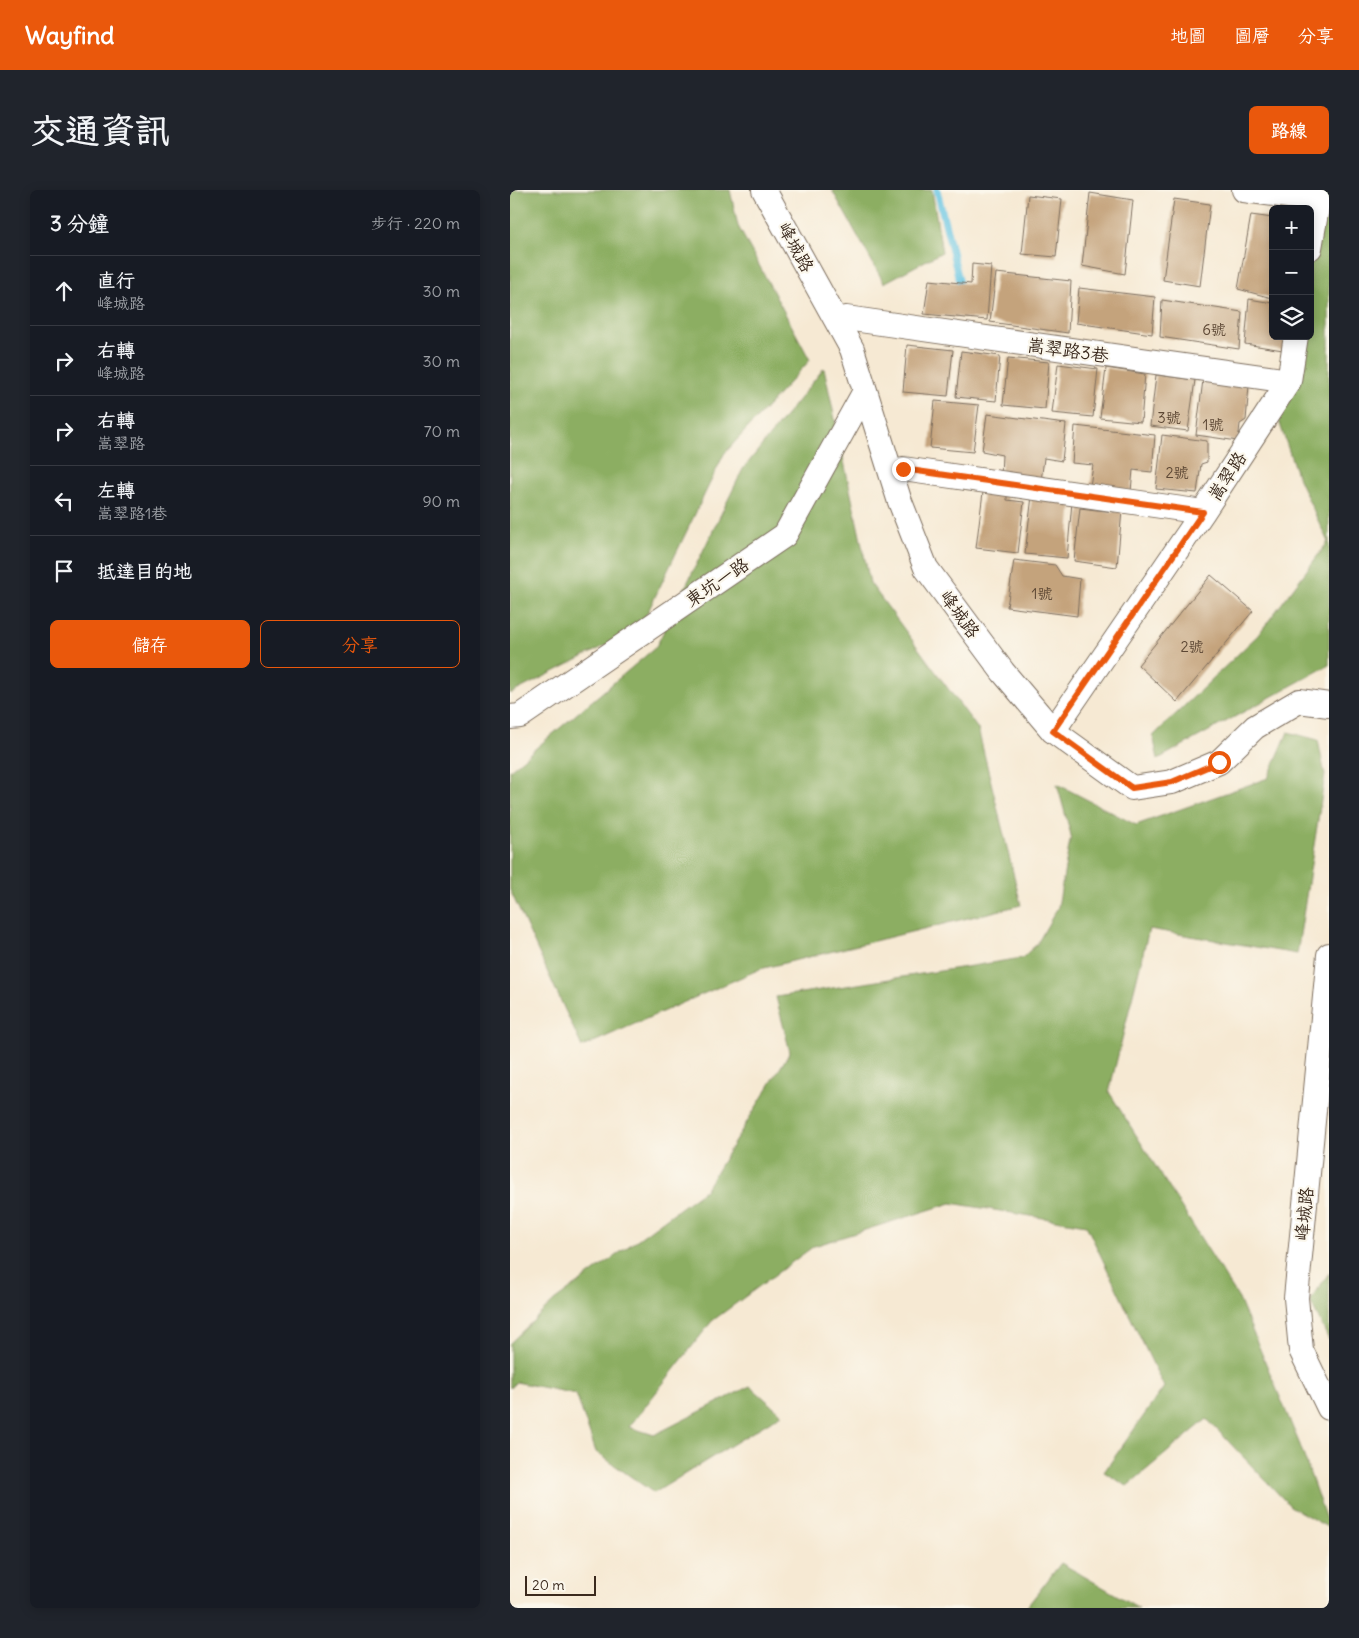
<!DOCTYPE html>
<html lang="zh-TW">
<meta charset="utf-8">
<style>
body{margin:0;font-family:Delius,"LXGW WenKai TC",sans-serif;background:#20242c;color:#f1f3f6}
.controls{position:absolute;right:15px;top:15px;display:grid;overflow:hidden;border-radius:8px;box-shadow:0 2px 12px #0003}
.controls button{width:45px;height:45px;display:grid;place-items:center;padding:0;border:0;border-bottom:1px solid #363941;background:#171b24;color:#f1f3f6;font:25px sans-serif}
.scale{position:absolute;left:15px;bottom:12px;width:71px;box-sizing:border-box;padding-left:5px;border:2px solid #3b2a1e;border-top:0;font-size:14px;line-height:18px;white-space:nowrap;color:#3b2a1e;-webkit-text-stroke:4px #fbf7ec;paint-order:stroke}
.stop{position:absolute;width:15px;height:15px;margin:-11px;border:4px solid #ea580c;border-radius:50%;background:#fff}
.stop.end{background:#ea580c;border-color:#fff;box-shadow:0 1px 5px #0008}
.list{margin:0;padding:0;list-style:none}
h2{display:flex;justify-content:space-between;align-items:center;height:65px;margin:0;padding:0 20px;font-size:21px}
h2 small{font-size:16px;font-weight:400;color:#9ea1a6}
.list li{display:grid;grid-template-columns:32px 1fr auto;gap:15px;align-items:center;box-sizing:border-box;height:70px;padding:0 20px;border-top:1px solid #363941}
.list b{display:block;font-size:19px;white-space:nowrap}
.list p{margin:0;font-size:16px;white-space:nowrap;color:#9ea1a6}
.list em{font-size:16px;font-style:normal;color:#9ea1a6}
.actions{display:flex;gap:10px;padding:15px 20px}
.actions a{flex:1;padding:11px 0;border:1px solid #ea580c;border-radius:8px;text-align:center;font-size:18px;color:#ea580c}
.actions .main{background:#ea580c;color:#fff}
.icon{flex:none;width:28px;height:28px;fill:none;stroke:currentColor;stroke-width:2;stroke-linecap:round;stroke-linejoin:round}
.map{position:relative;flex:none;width:819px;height:1418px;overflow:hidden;border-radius:8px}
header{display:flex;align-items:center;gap:30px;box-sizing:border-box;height:70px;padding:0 25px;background:#ea580c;color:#fff}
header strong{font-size:24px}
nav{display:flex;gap:28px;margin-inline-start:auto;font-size:18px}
.intro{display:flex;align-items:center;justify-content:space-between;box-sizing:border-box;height:120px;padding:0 30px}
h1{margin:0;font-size:35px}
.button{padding:12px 22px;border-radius:8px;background:#ea580c;color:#fff;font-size:18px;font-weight:700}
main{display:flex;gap:30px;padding:0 30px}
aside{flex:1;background:#171b24;border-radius:8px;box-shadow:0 2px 12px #0003}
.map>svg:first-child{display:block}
</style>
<header>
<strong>Wayfind</strong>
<nav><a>地圖</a><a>圖層</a><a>分享</a></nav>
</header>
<div class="intro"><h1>交通資訊</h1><a class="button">路線</a></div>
<main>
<aside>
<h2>3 分鐘<small>步行 · 220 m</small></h2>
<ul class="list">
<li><svg class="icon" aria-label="ahead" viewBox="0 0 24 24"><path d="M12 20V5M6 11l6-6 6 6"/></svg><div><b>直行</b><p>峰城路</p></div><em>30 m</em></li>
<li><svg class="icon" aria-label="right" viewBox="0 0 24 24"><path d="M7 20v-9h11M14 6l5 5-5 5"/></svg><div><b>右轉</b><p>峰城路</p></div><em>30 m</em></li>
<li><svg class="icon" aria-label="right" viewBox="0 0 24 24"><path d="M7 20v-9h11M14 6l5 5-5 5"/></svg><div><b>右轉</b><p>嵩翠路</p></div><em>70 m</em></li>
<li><svg class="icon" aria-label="left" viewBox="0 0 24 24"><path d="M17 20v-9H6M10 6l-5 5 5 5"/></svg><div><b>左轉</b><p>嵩翠路1巷</p></div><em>90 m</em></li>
<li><svg class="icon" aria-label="arrive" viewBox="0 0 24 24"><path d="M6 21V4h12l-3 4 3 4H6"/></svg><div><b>抵達目的地</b></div></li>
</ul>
<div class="actions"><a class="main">儲存</a><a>分享</a></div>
</aside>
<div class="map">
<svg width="819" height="1418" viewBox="0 0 819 1418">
<rect width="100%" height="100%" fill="#fbf7ec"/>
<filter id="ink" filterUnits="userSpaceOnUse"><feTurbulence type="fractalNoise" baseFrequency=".02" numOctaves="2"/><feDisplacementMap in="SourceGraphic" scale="10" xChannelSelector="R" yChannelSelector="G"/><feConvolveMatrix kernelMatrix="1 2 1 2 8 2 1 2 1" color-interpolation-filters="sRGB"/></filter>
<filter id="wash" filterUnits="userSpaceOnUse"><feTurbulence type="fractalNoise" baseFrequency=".0096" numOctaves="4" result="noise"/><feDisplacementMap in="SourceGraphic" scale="20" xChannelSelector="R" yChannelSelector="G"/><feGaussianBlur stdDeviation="1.12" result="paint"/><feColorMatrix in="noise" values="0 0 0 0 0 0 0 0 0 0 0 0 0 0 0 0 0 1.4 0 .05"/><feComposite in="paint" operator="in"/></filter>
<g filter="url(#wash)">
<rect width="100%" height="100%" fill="#f6e9d3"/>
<!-- forest -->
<path fill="#8cae62" stroke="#646c40" d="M0,0H220L228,36L300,170L214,264L130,438L0,504Z
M322,0H422L432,62L374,93Z
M815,0H819V475L648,569L643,546L748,445L818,352L787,285L769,231L786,146H800V74Z
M314,178L360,393L468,539L511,715L250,779L72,857L0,700V580L146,457L233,279Z
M778,542L808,550L815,585L787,764L639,739L599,902L729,1109L790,1255L819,1338L780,1316L697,1229L617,1296L594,1282L654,1197L576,1035L441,1013L304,1056L202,1131L119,1237L144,1245L240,1196L272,1224L144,1303L86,1262L66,1204L6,1192L0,1198V1153L44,1111L195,1000L280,862L266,807L512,768L527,754L548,717L561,645L547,594L626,635L758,588Z
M819,1083V1150L800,1111Z
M551,1373L629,1418H516Z"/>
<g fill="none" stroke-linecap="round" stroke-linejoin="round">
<!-- stream -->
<path stroke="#64c4e3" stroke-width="7" d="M427,0L449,90"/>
</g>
<g id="blocks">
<!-- building -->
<path fill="#c4a37b" d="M580,3L623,10L615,84L572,76Z
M518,5L552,9L546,67L512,64Z
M664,9L700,14L690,96L653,90Z
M741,25L763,28L762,108L728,99Z
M462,74L481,76L477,130L414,124L419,90L461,94Z
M486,83L561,91L558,143L480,132Z
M569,98L645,107L642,144L566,133Z
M739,109L763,113V146H781L779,161L735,154Z
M652,110L732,122L729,159L650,147Z
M397,155L443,160L438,206L393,202Z
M451,161L490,166L486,211L446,207Z
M498,168L539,172L535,219L493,215Z
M548,174L588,179L583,227L542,223Z
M596,178L635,184L631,232L590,228Z
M646,185L685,190L678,241L640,236Z
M693,190L739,196L736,230L730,234L728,251L686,245Z
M425,211L469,215L463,262L420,258Z
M477,224L556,234L552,271L534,268L531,291L491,286L492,265L472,261Z
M565,236L645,245L642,282L623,280L621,301L580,297L583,275L562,273Z
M652,245L697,251V272L691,274L687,303L646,299Z
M473,302L497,305V310L514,312L508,363L466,358Z
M522,306L562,312L557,368L515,364Z
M570,318L604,322L612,320L607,377L564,371Z
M504,370L545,375L552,386L570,389L567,426L497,417Z
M701,385L743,421L667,512L628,475Z"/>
</g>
</g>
<g filter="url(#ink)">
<use href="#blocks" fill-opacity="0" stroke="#7c6d5d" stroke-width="1"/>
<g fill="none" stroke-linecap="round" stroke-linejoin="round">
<!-- minor casing -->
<g stroke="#7c6d5d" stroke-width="26">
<path id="minor" d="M254,0L342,159L389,309L416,378L493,482L543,541L622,598L662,592L709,572L745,537L789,511L819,515
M734,0L808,10
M800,58L810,0
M336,128L779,191
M393,279L693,322
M0,527L10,526L275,345L355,201
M543,541L693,322L779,191L786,146
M819,765L786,1108L791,1160L819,1218"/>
</g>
<!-- minor -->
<use href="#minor" stroke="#fff" stroke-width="24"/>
</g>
</g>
<g fill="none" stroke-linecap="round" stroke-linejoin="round" filter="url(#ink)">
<!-- route -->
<path stroke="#ea580c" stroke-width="6" d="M393,279L693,322L543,541L622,598L662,592L709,572"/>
</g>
<g text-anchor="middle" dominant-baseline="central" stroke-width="4.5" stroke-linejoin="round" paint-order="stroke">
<!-- number labels -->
<g font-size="15" fill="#5d4835">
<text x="704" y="139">6號</text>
<text x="659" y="227">3號</text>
<text x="703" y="234">1號</text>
<text x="667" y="282">2號</text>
<text x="532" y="403">1號</text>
<text x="682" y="456">2號</text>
</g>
<!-- street labels -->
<g font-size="18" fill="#3b2a1e" stroke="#fbf7ec">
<text transform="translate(286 57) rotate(61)">峰城路</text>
<text transform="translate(558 160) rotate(8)">嵩翠路3巷</text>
<text transform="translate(717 286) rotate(-57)">嵩翠路</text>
<text transform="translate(207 392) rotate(-34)">東坑一路</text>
<text transform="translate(450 424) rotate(54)">峰城路</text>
<text transform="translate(794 1024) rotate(-85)">峰城路</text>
</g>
</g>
</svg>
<div class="controls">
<button>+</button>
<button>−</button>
<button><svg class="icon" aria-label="layers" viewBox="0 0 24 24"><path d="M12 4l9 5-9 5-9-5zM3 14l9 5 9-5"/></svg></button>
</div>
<div class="scale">20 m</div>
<div class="stop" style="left:709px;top:572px"></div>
<div class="stop end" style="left:393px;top:279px"></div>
</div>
</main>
